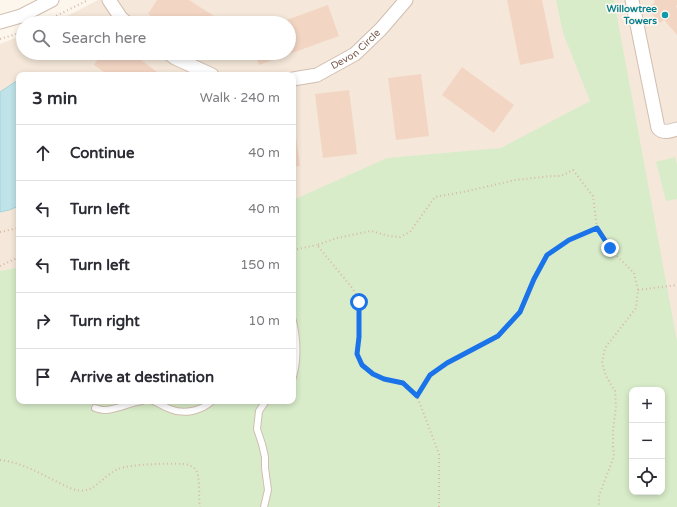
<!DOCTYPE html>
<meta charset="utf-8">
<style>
body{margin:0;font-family:"Varela Round",sans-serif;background:#f7f7f7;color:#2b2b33}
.controls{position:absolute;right:12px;bottom:12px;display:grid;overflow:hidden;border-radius:8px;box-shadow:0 2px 6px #0003}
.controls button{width:36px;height:36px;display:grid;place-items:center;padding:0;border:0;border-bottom:1px solid #e1e1e2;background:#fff;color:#2b2b33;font:20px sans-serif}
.stop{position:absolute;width:12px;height:12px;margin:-9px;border:3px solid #1a73e8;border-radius:50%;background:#fff}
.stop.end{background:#1a73e8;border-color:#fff;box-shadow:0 1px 4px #0008}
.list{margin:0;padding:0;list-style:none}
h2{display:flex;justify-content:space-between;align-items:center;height:52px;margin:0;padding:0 16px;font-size:17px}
h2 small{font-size:13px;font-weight:400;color:#7c7c81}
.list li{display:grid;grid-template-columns:26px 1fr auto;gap:12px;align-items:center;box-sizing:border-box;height:56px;padding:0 16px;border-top:1px solid #e1e1e2}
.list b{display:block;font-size:15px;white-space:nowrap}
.list em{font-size:13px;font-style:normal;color:#7c7c81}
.icon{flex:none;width:22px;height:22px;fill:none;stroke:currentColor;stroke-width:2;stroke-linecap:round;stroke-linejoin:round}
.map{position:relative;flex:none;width:677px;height:507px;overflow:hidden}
.search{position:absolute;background:#fff;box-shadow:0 2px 6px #0003;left:16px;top:16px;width:280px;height:44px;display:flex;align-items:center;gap:10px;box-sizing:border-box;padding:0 14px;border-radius:22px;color:#7c7c81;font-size:15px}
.panel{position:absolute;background:#fff;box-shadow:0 2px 6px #0003;left:16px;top:72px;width:280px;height:332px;border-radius:8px}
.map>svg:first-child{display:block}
</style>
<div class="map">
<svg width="677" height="507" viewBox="0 0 677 507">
<rect width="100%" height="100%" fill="#fdf6ec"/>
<!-- residential -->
<path fill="#f5e8da" d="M98,0H677V496L662,492V390L293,214V75H19V267L0,271V44L23,35V53H289V23H54Z"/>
<!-- green -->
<path fill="#d8ecc9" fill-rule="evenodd" d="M556,0H614L677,341V507H0V271L19,267V401H293V200L387,158L501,148L590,101L563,33ZM632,390H662V492H632Z
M675,157L677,164V199L666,201L656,162Z"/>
<!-- water -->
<path fill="#bfe3e8" stroke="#a5d3da" d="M18,80H19V206L9,210L0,212V92Z"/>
<!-- building -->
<path fill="#f3d5c3" d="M157,0H189L225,23H161L148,14Z
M507,0H542L554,58L520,65Z
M654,0H677V5L676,6L677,8V35L664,20L660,23L648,9L655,2Z
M328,5L339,36L259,65L255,53H289V23H278Z
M102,53L104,55L106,53H125L134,59L136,56L157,72L155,75H108L94,65Z
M207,53H223L218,60Z
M462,67L514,105L494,133L442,95Z
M421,74L429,136L396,140L388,78Z
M349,90L357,154L323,158L315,94Z
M294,122L300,166L293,167V123Z"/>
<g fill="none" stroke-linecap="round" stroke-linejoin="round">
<!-- lane casing -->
<g stroke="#d1beb0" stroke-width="8">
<path id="lane" d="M293,321C297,339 298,359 293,377
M153,401C159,403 164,407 170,409C184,415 201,411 212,401
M95,408C98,409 101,410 104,410C114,411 131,402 142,401
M264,507L268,490L265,468V457L262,444L257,429L259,411L266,401"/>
</g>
<!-- street casing -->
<g stroke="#d1beb0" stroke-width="15">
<g id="street">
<path d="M109,0L121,18L127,23"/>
<path d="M632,0L658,128C663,134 671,131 677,129"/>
<path d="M0,22L21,16L52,0"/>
<path d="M168,53L175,58L212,75"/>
<path id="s1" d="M293,79L317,75L355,54L381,29L406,0"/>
</g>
</g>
<!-- path -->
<path stroke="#d9b8a5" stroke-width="2" stroke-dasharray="1 3" stroke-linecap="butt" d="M42,23L88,0
M0,39L23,32
M0,232L19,228
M293,250L317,245
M0,266L19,257
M638,290L677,285
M417,396L430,375L447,363L498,336L520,312L534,279L547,255L569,239L597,228
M0,460C26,463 47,478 70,488C93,498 100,477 118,469C130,464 169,463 182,464C187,464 193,466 196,470C201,478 198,498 200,507
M439,507V454L417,396L403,383L384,379L373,374L363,365L357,354L359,337V302L353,289L317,245L337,238L371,231L389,236L400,237L410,232L435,197L468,191L515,180L552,176H561L573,170L593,196L597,228L609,248L634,273L638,290L636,308L605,348L602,363L606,376L615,391L616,407L613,430V447L614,456L599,496V507"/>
<!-- lane -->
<use href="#lane" stroke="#fff" stroke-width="6"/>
<!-- street -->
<use href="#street" stroke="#fff" stroke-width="13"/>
</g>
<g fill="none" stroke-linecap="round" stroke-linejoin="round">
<!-- route -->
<path stroke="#1a73e8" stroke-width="5" d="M359,302V337L357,354L362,365L373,374L384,379L403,383L417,396L430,375L447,363L498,336L520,312L534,279L547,255L569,240L597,228L610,248"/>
</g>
<!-- markers -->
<circle fill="#0f9aa8" stroke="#fffaf3" stroke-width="1.5" cx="665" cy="15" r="4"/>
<g text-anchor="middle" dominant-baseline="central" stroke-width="3" stroke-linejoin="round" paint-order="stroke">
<!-- culture labels -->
<g font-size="10" font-weight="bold" fill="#0d838f" stroke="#fffaf3" text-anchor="end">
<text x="657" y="9">Willowtree<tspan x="657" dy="12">Towers</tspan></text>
</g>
<!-- street labels -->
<g font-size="10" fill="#7a5c4d" stroke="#fffaf3">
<text stroke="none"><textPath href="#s1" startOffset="71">Devon Circle</textPath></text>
</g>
</g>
</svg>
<div class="controls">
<button>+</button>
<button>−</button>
<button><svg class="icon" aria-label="locate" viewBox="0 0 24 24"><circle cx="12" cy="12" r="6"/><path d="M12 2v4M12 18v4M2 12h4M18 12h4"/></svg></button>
</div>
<div class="stop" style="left:359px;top:302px"></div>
<div class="stop end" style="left:610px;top:248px"></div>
<div class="search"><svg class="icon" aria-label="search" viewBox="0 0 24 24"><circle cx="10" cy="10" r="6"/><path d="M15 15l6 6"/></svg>Search here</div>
<section class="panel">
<h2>3 min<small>Walk · 240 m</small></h2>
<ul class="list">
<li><svg class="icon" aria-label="ahead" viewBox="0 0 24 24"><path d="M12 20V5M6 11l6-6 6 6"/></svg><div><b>Continue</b></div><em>40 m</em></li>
<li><svg class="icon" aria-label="left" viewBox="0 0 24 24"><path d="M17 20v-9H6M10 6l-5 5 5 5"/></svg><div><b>Turn left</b></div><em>40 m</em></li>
<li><svg class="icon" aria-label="left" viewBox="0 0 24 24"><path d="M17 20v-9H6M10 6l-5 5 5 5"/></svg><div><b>Turn left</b></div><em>150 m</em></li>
<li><svg class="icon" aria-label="right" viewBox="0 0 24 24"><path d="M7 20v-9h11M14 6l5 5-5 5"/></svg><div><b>Turn right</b></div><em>10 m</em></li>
<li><svg class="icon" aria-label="arrive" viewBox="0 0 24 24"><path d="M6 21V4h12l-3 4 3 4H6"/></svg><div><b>Arrive at destination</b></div></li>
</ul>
</section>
</div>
